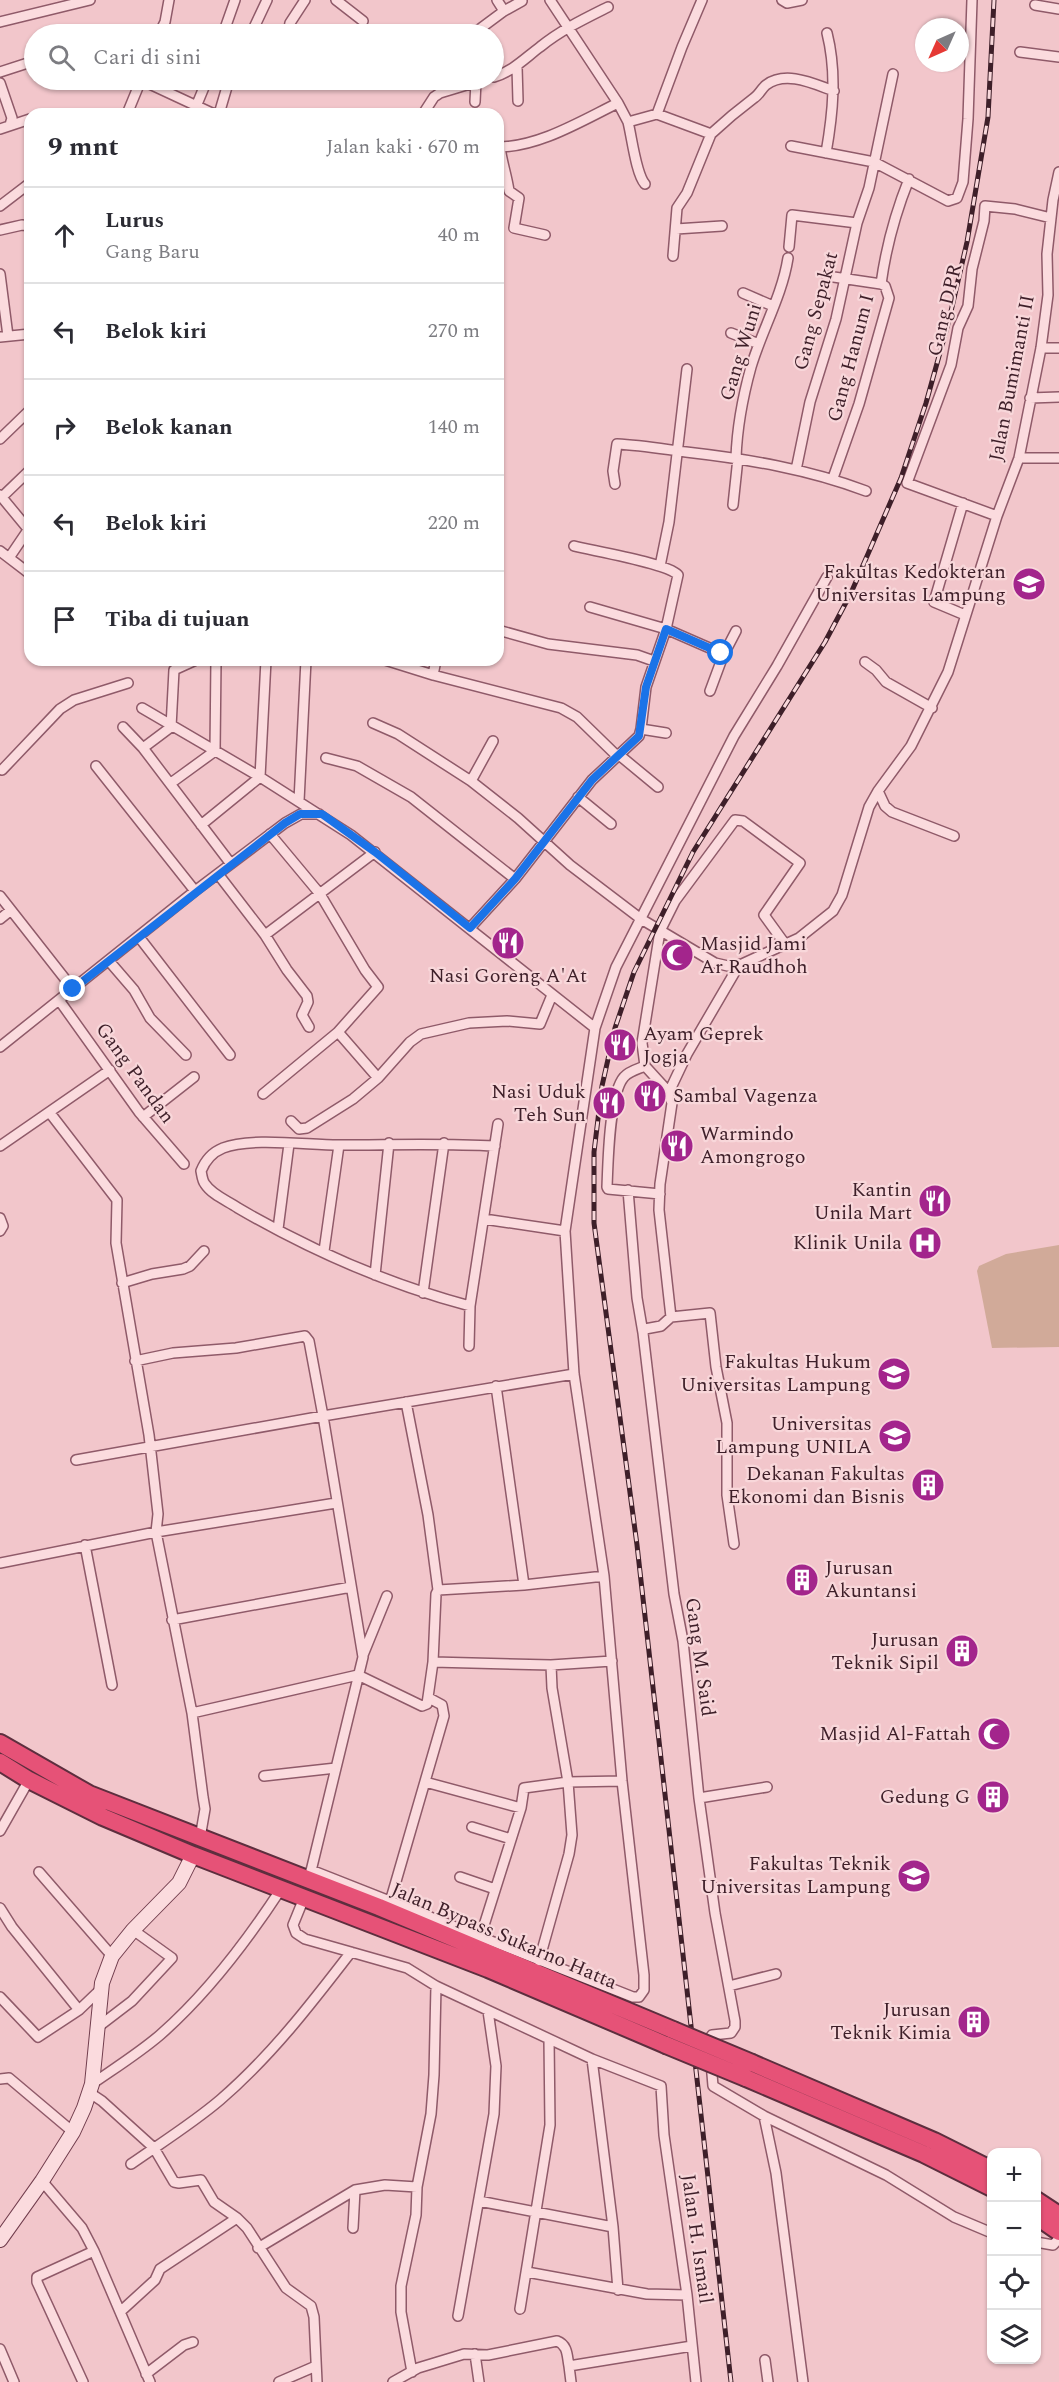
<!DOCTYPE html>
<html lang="id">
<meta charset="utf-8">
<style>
body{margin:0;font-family:Spectral,serif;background:#f7f7f7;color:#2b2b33}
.controls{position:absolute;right:18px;bottom:18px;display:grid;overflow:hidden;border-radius:12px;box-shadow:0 2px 4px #0004}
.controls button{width:54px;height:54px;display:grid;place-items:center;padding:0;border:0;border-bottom:2px solid #e1e1e2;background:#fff;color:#2b2b33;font:30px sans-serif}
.compass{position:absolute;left:915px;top:18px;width:54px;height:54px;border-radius:50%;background:#fff;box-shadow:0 2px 4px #0004;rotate:225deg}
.stop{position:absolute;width:18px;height:18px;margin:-14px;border:4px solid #1a73e8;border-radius:50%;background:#fff}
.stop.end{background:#1a73e8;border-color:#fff;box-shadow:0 2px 6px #0008}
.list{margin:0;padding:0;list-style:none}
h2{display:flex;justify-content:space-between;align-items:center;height:78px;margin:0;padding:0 24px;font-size:26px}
h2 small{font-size:20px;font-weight:400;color:#7c7c81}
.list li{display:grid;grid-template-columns:39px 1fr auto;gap:18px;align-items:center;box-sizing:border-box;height:96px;padding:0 24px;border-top:2px solid #e1e1e2}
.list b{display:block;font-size:22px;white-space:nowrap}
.list p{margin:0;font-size:20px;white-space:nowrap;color:#7c7c81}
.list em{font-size:20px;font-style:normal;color:#7c7c81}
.icon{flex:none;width:33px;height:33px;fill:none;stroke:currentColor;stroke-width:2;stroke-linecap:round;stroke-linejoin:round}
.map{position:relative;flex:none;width:1059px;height:2382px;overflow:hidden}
.search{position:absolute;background:#fff;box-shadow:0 2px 4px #0004;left:24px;top:24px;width:480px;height:66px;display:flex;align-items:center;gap:15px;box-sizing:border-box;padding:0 21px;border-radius:33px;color:#7c7c81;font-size:22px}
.panel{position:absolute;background:#fff;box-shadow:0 2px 4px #0004;left:24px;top:108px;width:480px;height:558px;border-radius:18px}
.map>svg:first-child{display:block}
</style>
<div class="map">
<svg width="1059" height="2382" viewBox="0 0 1059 2382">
<rect width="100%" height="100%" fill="#f2c6cb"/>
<!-- green -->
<path fill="#d1aa99" d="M1059,1245V1347L992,1348L977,1271L979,1266L1006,1254Z"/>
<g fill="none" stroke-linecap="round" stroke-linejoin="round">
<!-- street casing -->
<g stroke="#8f5a69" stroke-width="12">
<path id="street" d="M336,0L363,21
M497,0L504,11
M550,0L618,103L628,122L657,114L682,47L702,0
M782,0L787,3L802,0
M1035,5L1059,9
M0,22L90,0
M159,34L165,22L169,0
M223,34L235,0
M251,34L267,0
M295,34L289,28L290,23L305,0
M473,34L504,11L522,1
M1020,52L1059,57
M517,67L518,101
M0,72L34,61
M494,77C513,71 524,59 540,47C561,30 584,19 608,7
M141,80L214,114
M0,83L12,118L10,125
M475,102L476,81
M127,114L141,80
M193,114L207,80
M219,114L229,80
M423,114L434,97L440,93L483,80
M657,114L711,134C725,121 738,110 754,98C759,95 762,88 766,85C786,70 814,84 834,91
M628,122C632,138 636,174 645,184
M0,129L30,119
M791,146L874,162L948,201L957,198L963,182L968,119L972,0
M498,147C539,147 581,121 618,103
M500,147C502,163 507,176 509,191L519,198L514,228L545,235
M826,153C833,113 837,73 827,33
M0,206L30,183
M676,229L722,226
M0,230L22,225L30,226
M789,247L792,215L857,223
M673,256L677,208L687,193L711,134
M0,274L8,336
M827,276L881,284
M743,293L773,306
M731,333L759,344
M0,337L30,334
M1041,348H1059
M1030,398L1059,397
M0,439L30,410
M736,458C737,428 743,396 751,367C762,330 782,296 788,258
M1019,458H1059
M796,470L810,402L836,319L857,223L869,188L893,74
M833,478L859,404L889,298L885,286L881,284C886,247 895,214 909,179
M615,484L613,471L617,444C640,445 663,449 686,452C747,459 808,469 866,491
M0,495L28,529
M2,497L30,470
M963,503L934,602L965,615
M733,505L738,458
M997,516L907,483L951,365L958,328L968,306L972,269L984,221L985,206L1015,209L1051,218
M0,551L30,574
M11,555L30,527
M660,566L669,522L687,369
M590,607L666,629L721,653L723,656L710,691
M498,630L548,644L637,655L654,661
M723,656L736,631
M196,660L174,670L171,727L143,748L231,864
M385,660L433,675L561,708L577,717L616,755
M865,662L876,670L886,682L932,708
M433,675L436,660
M142,708L260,777L351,835L595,1028
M373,723L398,734L471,781L518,818L570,865L641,919L715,963L728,966L742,964L799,938L833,911L842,895L869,807L878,791L911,746L948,672L997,516L1019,458L1041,348L1048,295L1047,254L1053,200L1059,172
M123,727L143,748
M641,729L666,733
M618,754L658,787
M326,758L357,766L411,797L515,879
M96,766L195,891
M2,770L60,709L74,700L128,683
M471,781L493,741
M171,783L215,751L216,660
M878,791L885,806L892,812L954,836
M578,797L611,824
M299,801L306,660
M201,825L260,777L266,660
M270,834L320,894L365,970L378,987L338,1032L378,1078L410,1042L421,1034L469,1023L507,1021L540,1024L552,995
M218,874L265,935
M0,896L73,989
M0,919L11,910
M470,928L515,879L592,780L639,736L641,729L646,687L666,629L678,575C667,563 594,551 574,546
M139,937L230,1055
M109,961L134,990L150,1018L186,1055
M59,1000L139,1112L184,1164
M309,1027L302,1015L308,1002L307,996L287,970L265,935L375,852
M0,1047L195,891L285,823L301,814H319
M645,1066C638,1069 629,1071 624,1077C609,1094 608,1164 607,1187L608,1189L660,1194
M669,1092L687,1054L739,965
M263,1094L338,1032
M50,1113L117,1200L116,1243L149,1435L158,1514L156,1532L192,1713L203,1797L205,1809L200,1838
M143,1117L194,1077
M291,1121L299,1129L307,1128L353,1099L378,1078
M0,1146L110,1070
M628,1190L637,1298L643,1333
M0,1218L3,1226L0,1231
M484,1219L565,1231
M278,1229L289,1144
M324,1251L339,1145
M375,1275L389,1143
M122,1283L152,1274L183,1269L190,1266L204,1251
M423,1293L444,1143
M470,1306C391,1285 310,1250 238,1208C228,1201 212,1195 205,1184C202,1180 202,1175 201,1171C205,1161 213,1152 223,1148C250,1137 307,1145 338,1145C390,1145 442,1143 495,1146
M671,1317L659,1210L660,1184L672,1103L666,1089L645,1066L642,1043L660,931L675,901L735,820L743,821L800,863L764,915L785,944
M469,1346L470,1306L498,1124
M496,1386L524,1585L604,1576
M406,1402L428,1515L438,1590
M76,1460L323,1416L309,1341L305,1336L236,1348L173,1353L135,1361
M85,1545L112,1685
M0,1563L156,1532L336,1503
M172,1620L351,1587
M363,1655L387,1596
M433,1662L436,1594L438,1590L524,1585
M192,1713L358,1675L422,1706L427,1704L433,1662L551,1665L612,1661
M264,1776L336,1768
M425,1782L521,1808
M699,1798L767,1787
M472,1827L511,1839
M0,1831L29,1780
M311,1870L633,1997H639L644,1990V1975L622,1781L604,1576L574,1374L565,1231L595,1028L616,967L734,736L777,666L827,577
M39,1872L112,1956
M310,1875L363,1657L323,1416L574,1374
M460,1877L495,1889
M304,1898L293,1925L296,1933L305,1939L407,1968L436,1986L592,2059L661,2086L664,2135L687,2295L696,2382
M390,1902L444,1716L442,1705L429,1698
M0,1908L12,1927L79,2010
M480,1938L521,1808L524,1788L568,1782L622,1781
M539,1961L569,1854L572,1835L568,1782L552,1688L551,1665
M729,1986L776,1974
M0,1997L38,2037L79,2010L101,1989
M98,2027L132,2001L172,1958L133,1930
M711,2048L710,2038L712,2035L731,2033L735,2027V2021L715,1913L699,1798L683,1641L674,1594L643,1333L645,1329L661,1326L671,1317L710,1313L716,1367L727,1423V1495L734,1544
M592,2059L613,2227L618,2290
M711,2062L713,2086L764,2116L776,2173L803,2382
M0,2079L9,2078L73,2132
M92,2084C115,2068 139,2053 160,2035C207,1994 247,1941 281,1889
M90,2093L102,2101L154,2148L174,2182L179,2183L201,2180L214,2202L237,2218L247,2228L286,2288L311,2306L314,2317L317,2382
M764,2116L886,2175L954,2217L992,2233
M131,2164C161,2143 193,2123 220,2100C271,2056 311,2004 351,1952
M42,2181L82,2228L94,2251L150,2382
M479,2201L613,2227
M353,2228L355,2190
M1036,2242L1053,2245L1059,2239
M258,2248L355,2190L385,2185L417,2187
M527,2272L647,2294L687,2295
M520,2309L550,2125L549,2039
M120,2312L155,2280L160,2269L237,2218
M458,2316L494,2114L496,2066L488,2011
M0,2349L14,2382
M475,2354L479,2382
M765,2360L768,2382
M412,2372L401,2312V2286L416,2215L417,2187L431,2114L434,2075L436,1986
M146,2374L184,2345L193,2342
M83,2382L37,2282V2277L94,2251
M279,2382L316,2366
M393,2382L418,2368L464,2354L488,2355L557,2341C568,2345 567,2356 569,2366
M571,2382L569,2366L692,2346"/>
</g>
<!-- secondary casing -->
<g stroke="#713d4d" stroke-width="16">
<path id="secondary" d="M0,2240L42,2181L73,2132L84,2108L92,2084L102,1983L112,1956L133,1930L179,1883L193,1855"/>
</g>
<!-- highway casing -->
<g stroke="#5d2e3e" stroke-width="20">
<path id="highway" d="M0,1743L89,1794L379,1907L673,2030
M0,1762L29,1780L103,1817L193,1855L488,1969L666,2045
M752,2063L934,2141L992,2170
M746,2078L924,2154L992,2188
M1036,2200L1059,2215
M1036,2216L1059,2232"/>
</g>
<!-- street -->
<use href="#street" stroke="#fbdbde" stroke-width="9"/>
<!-- secondary -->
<use href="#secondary" stroke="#fbdbde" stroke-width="14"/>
<!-- highway -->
<use href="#highway" stroke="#e65277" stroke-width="16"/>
<!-- rail casing -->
<g stroke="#3e1f29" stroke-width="5">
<path id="rail" d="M731,2382L637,1545L594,1223V1152L602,1086L615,1028L634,972L693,852L825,642L851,593L901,478L926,403L949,320L967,242L988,117L994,0"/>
</g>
<!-- rail -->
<use href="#rail" stroke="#f8d7da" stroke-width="3" stroke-dasharray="9" stroke-linecap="butt"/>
<!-- highway-bridge casing -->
<g stroke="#5d2e3e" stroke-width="20" stroke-linecap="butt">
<path id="highway-bridge" d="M673,2030L752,2063
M666,2045L746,2078"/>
</g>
<!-- highway-bridge -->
<use href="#highway-bridge" stroke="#e65277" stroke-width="16"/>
</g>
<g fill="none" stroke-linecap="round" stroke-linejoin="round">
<!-- route -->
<path stroke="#1a73e8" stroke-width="8" d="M73,989L285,823L300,814H322L375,852L470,928L515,879L592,780L639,736L646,687L666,629L721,653"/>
</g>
<!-- icons -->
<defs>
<g id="university-disc" transform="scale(1.725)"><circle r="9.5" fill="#a3258c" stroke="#f8d7da"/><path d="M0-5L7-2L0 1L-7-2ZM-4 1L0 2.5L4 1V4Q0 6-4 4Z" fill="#fff"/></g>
<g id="restaurant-disc" transform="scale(1.725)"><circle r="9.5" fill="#a3258c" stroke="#f8d7da"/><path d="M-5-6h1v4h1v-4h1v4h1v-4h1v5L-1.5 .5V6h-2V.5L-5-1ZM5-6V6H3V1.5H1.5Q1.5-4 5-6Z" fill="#fff"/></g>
<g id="mosque-disc" transform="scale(1.725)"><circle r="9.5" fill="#a3258c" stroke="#f8d7da"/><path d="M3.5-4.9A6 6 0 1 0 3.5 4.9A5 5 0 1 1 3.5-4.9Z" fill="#fff"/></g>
<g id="hospital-disc" transform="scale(1.725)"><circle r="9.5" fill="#a3258c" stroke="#f8d7da"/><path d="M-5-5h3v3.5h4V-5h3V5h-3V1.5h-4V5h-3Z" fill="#fff"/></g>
<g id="building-disc" transform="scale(1.725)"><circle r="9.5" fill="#a3258c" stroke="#f8d7da"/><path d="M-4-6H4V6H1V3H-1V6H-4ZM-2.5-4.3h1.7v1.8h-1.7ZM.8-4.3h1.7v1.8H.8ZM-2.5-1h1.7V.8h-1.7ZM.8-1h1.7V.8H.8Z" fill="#fff"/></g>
</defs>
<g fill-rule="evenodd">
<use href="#university-disc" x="1029" y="584"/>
<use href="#restaurant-disc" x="508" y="943"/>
<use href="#mosque-disc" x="677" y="955"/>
<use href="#restaurant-disc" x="620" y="1045"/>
<use href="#restaurant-disc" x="650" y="1096"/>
<use href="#restaurant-disc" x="609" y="1103"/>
<use href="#restaurant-disc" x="677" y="1146"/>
<use href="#restaurant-disc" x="935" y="1201"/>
<use href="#hospital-disc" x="925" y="1243"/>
<use href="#university-disc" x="894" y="1374"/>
<use href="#university-disc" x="895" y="1436"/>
<use href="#building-disc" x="928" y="1485"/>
<use href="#building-disc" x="802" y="1580"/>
<use href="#building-disc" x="962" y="1651"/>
<use href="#mosque-disc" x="994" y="1734"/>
<use href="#building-disc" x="993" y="1797"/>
<use href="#university-disc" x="914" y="1876"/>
<use href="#building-disc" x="974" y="2022"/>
</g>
<g text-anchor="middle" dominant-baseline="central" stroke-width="4.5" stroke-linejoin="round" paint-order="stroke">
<!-- street labels -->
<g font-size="20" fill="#3e1f29" stroke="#f8d7da">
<text transform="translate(945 310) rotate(-77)">Gang DPR</text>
<text transform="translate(816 311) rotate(-75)">Gang Sepakat</text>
<text transform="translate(741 352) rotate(-73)">Gang Wuni</text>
<text transform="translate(851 358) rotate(-75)">Gang Hanum I</text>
<text transform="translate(1012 378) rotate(-79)">Jalan Bumimanti II</text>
<text transform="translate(135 1073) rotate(54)">Gang Pandan</text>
<text transform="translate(700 1657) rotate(82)">Gang M. Said</text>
<text transform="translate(504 1936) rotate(23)">Jalan Bypass Sukarno Hatta</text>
<text transform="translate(697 2239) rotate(82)">Jalan H. Ismail</text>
</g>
<!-- poi labels -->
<g font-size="20" fill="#3e1f29" stroke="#f8d7da" text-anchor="end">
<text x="1006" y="572">Fakultas Kedokteran<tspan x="1006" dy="23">Universitas Lampung</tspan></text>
<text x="700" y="944" text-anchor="start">Masjid Jami<tspan x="700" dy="23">Ar Raudhoh</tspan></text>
<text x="508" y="976" text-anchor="middle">Nasi Goreng A'At</text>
<text x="643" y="1034" text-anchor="start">Ayam Geprek<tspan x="643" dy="23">Jogja</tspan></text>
<text x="586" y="1092">Nasi Uduk<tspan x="586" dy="23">Teh Sun</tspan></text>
<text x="673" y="1096" text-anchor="start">Sambal Vagenza</text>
<text x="700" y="1134" text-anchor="start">Warmindo<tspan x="700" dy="23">Amongrogo</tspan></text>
<text x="912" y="1190">Kantin<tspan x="912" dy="23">Unila Mart</tspan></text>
<text x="902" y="1243">Klinik Unila</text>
<text x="871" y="1362">Fakultas Hukum<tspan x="871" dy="23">Universitas Lampung</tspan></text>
<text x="872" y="1424">Universitas<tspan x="872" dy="23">Lampung UNILA</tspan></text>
<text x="905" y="1474">Dekanan Fakultas<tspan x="905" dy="23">Ekonomi dan Bisnis</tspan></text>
<text x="825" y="1568" text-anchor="start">Jurusan<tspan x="825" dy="23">Akuntansi</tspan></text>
<text x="939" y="1640">Jurusan<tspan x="939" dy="23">Teknik Sipil</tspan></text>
<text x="971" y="1734">Masjid Al-Fattah</text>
<text x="970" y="1797">Gedung G</text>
<text x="891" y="1864">Fakultas Teknik<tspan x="891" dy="23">Universitas Lampung</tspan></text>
<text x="951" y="2010">Jurusan<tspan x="951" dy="23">Teknik Kimia</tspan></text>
</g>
</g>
</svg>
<div class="controls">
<button>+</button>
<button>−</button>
<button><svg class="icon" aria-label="locate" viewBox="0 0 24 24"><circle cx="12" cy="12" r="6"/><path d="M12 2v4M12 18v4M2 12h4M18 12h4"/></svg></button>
<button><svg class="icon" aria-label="layers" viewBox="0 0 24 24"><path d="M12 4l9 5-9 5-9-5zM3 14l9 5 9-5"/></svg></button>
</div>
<svg class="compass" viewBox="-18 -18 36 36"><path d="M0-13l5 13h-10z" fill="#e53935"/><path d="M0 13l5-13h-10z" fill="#7c7c81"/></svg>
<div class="stop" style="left:721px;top:653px"></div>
<div class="stop end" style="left:73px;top:989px"></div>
<div class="search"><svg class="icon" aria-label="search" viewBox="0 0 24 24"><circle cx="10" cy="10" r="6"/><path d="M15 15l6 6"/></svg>Cari di sini</div>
<section class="panel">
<h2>9 mnt<small>Jalan kaki · 670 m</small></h2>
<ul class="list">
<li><svg class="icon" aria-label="ahead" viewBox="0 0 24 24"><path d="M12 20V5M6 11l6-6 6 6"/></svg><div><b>Lurus</b><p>Gang Baru</p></div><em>40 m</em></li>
<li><svg class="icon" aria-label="left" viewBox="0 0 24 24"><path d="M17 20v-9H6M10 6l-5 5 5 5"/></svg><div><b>Belok kiri</b></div><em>270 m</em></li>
<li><svg class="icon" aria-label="right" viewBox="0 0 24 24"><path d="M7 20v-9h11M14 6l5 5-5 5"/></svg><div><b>Belok kanan</b></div><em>140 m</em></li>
<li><svg class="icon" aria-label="left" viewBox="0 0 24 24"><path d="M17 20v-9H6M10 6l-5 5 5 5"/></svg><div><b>Belok kiri</b></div><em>220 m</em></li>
<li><svg class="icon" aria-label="arrive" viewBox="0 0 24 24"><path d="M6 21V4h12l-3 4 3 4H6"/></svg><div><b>Tiba di tujuan</b></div></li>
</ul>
</section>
</div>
